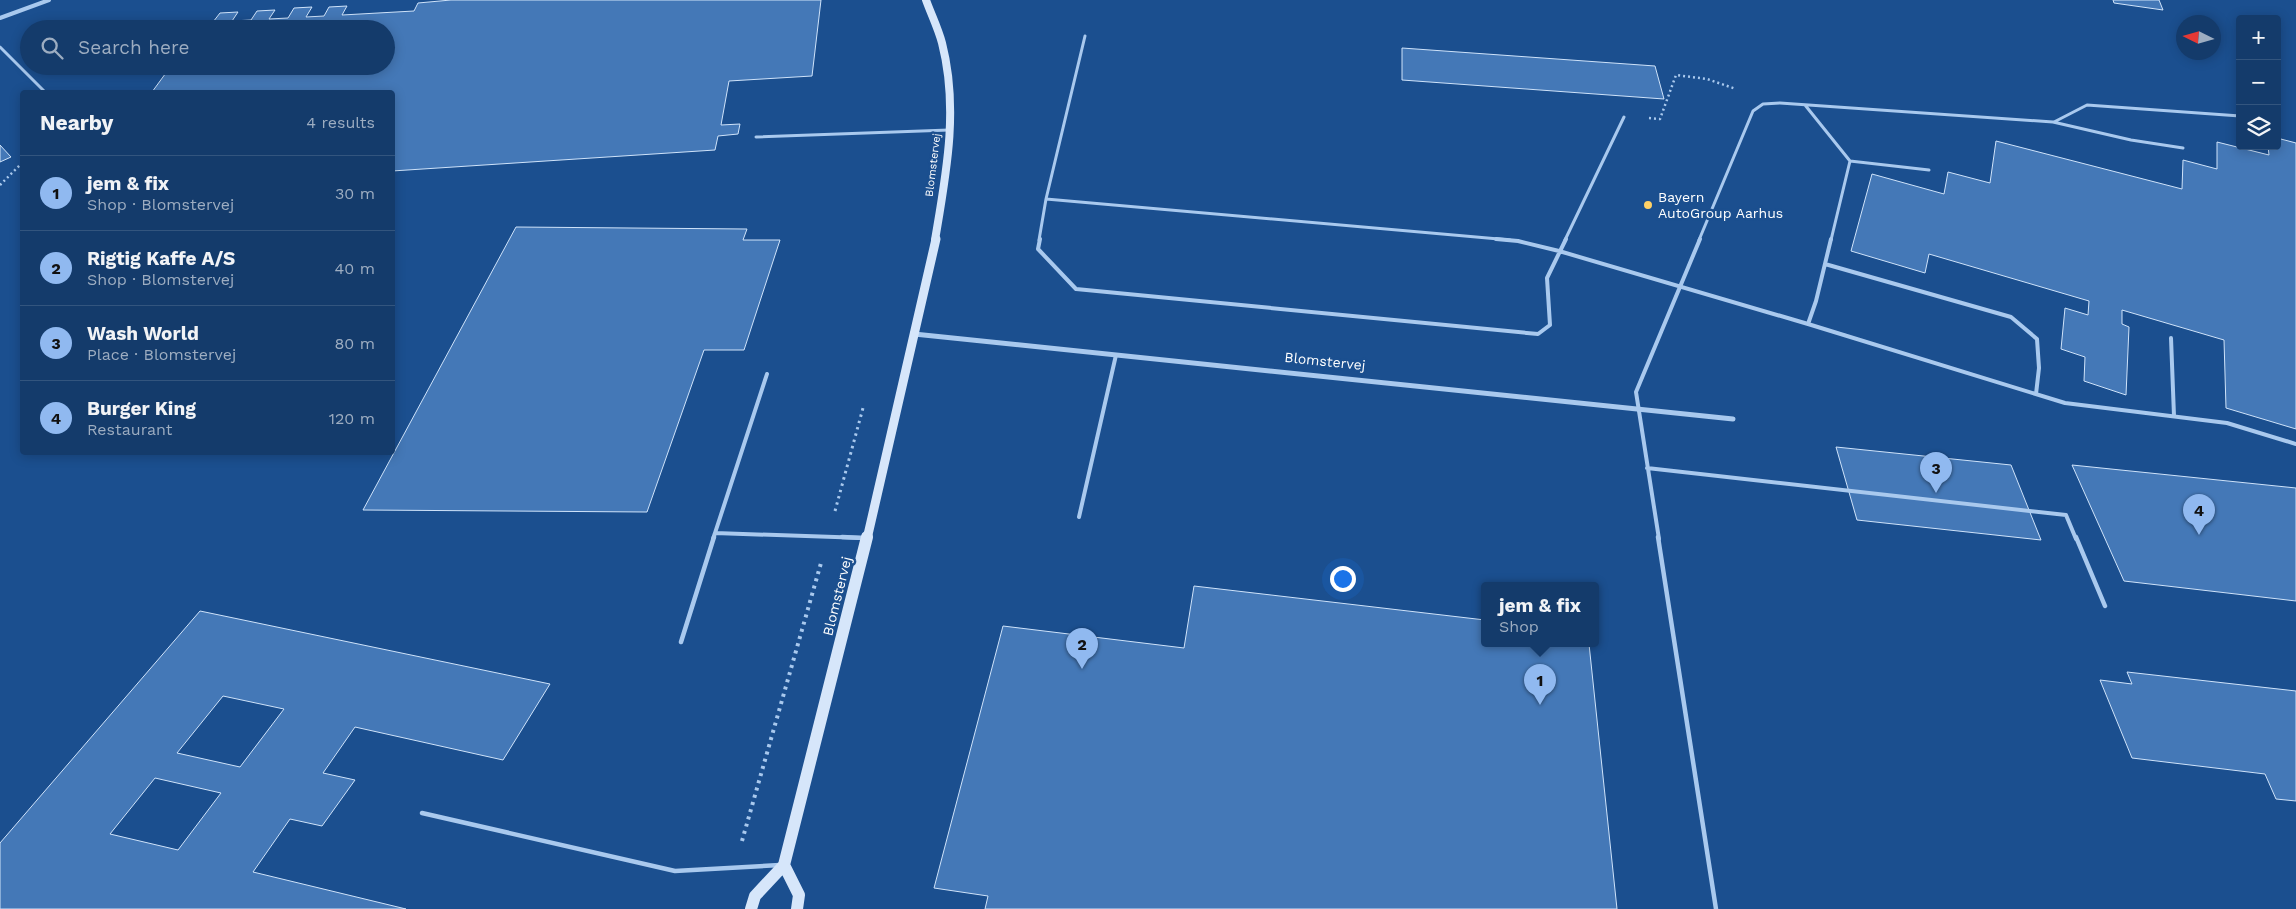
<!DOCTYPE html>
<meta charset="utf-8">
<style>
body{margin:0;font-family:"Work Sans",sans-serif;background:#1d4271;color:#f1f3f6}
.controls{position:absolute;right:15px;top:15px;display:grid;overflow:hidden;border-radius:5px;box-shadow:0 2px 12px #0003}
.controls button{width:45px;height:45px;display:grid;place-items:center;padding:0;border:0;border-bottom:1px solid #33557e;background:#143b6b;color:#f1f3f6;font:25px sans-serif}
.compass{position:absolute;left:2176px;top:15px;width:45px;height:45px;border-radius:50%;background:#143b6b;box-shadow:0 2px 12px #0003;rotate:275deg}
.you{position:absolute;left:1342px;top:578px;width:18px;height:18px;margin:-12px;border:4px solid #fff;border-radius:50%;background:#1a73e8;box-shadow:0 0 0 8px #1a73e833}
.badge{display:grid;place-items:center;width:32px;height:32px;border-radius:50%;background:#90b9f0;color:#111;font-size:16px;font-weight:700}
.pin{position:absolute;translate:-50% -41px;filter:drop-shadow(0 1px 2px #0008)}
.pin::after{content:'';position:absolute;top:26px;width:18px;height:15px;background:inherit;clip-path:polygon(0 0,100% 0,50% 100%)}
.popup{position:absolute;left:1481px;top:582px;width:118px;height:65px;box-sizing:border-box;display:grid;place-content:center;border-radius:5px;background:#143b6b;filter:drop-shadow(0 1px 4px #0005);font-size:16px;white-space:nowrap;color:#9dadc1}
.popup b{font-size:19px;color:#f1f3f6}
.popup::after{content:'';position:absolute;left:50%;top:100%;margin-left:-10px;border:10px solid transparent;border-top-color:#143b6b}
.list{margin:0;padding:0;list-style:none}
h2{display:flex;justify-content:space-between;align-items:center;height:65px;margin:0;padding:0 20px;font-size:21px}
h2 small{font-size:16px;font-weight:400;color:#9dadc1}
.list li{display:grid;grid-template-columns:32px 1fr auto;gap:15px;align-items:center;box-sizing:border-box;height:75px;padding:0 20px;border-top:1px solid #33557e}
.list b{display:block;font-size:19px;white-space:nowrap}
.list p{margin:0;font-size:16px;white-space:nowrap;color:#9dadc1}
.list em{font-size:16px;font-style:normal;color:#9dadc1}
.icon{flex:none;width:28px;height:28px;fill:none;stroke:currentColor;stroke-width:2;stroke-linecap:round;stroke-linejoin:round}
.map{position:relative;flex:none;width:2296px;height:909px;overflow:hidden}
.search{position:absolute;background:#143b6b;box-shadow:0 2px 12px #0003;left:20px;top:20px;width:375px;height:55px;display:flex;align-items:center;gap:12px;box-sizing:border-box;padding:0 18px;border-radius:28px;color:#9dadc1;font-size:19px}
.panel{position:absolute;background:#143b6b;box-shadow:0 2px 12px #0003;left:20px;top:90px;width:375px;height:365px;border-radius:5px}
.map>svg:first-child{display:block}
</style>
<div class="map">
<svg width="2296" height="909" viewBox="0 0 2296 909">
<rect width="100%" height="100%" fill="#1b4f8f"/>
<!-- building -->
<path fill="#4478b7" stroke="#cfe3fa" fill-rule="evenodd" d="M451,0H821L812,76L729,81L721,125L740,124L738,134L718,136L715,150L392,171V92H152L171,66H386V29H198L202,23L213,22L220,13L238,12L232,21L251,20L257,11L275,10L269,19L288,18L294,8L312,7L306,17L324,16L329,7L347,6L342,15L414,11L418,3Z
M2113,0H2159L2163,10L2114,3Z
M1402,48L1655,66L1664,99L1402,80Z
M2277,138L2296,143V429L2226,408L2224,340L2122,310V324L2129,327L2126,395L2084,381L2085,357L2061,349L2065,308L2088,315L2089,301L1929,254L1925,273L1851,251L1872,174L1944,194L1948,172L1990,183L1996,141L2182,189L2183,160L2217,169V142L2269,155L2268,146H2277Z
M0,145L11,157L0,162Z
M516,227L747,229L743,240H780L744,350H704L647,512L363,510Z
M1836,447L2011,465L2041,540L1857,520Z
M2072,465L2296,488V601L2124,581Z
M1194,586L1485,620V644H1589L1617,909H985L988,896L934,888L1003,626L1184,648Z
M200,611L550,684L503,760L355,727L323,773L355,780L322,826L290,819L253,872L406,909H0V843ZM223,696L284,709L240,767L177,753ZM155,778L221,793L178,850L110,834Z
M2127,672L2296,691V801L2276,799L2265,774L2132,758L2100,680L2132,684Z"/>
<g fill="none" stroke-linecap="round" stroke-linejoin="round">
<!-- path-far2 -->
<path stroke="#a9c9ee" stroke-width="2.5" stroke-dasharray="2 3" stroke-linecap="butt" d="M1649,118L1660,119L1676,75L1707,79L1736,89
M0,185L22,163"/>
<!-- path-far1 -->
<path stroke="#a9c9ee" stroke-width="3" stroke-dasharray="2.5 4" stroke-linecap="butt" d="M835,511L863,408"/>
<!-- path -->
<path stroke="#a9c9ee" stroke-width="4" stroke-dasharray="3 4.5" stroke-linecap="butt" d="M742,841L821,563"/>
<!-- lane-far2 -->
<path stroke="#a9c9ee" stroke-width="3" d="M0,47L45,92
M1805,105L1850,161L1831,240
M2054,122L2087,105L2240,116
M756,137L949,130
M1850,161L1929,170
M1046,199L1510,240
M1039,240L1046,199L1085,36
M1565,240L1624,117
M1699,240L1753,111L1763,104L1780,103L2053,122L2131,140L2183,148"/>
<!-- lane-far1 -->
<path stroke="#a9c9ee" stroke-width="4" d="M1040,239L1038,249L1076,289L1538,334L1550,325L1547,278L1566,239
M1496,239L1518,241L1559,251L1808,324L2065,403L2227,423L2296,444
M1825,264L2011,317L2037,339L2039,368L2036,394
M1808,324L1816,301L1831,239
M2171,338L2174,416
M767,374L715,533L864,538
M1647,468L2066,515L2076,539
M1079,517L1116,355
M713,539L715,533
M1659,539L1636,392L1700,239"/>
<!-- lane -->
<path stroke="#a9c9ee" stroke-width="4.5" d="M842,537L864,538
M1658,537L1716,909
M2076,537L2105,606
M681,642L714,537
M422,813L675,871L780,865"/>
<!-- street-far1 -->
<path stroke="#a9c9ee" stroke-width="4" d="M0,18L49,0"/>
<!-- street -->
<path stroke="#a9c9ee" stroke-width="5" d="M914,334L1733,419"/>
<!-- secondary-far2 -->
<path stroke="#d6e6fa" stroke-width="8" d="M926,0C931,14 938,28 942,43C959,109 946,175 935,240"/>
<!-- secondary-far1 -->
<path stroke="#d6e6fa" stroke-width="9" d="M867,539L936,239"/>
<!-- secondary -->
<path stroke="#d6e6fa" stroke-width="12" d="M784,865L799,895L797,909
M751,909L755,896L784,865L867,537"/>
</g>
<!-- markers -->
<circle fill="#ffd166" stroke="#1b4f8f" stroke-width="2" cx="1648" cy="205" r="5"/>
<g text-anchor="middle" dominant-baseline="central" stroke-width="5" stroke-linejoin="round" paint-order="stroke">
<!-- far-street labels -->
<g font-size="11" fill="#fff" stroke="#1b4f8f">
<text transform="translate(933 165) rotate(-83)">Blomstervej</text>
</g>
<!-- poi labels -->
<g font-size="14" fill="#fff" stroke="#1b4f8f" text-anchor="start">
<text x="1658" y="197">Bayern<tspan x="1658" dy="16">AutoGroup Aarhus</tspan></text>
</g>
<!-- street labels -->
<g font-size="14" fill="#fff" stroke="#1b4f8f">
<text transform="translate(1325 361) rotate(6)">Blomstervej</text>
<text transform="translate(837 596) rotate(-76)">Blomstervej</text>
</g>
</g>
</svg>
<div class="controls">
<button>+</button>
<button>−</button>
<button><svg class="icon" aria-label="layers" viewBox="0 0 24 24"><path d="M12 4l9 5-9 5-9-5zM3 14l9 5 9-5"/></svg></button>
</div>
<svg class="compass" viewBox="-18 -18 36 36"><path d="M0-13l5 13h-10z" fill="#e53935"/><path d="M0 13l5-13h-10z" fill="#9dadc1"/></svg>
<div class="you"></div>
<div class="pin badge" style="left:1540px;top:705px">1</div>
<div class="popup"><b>jem &amp; fix</b>Shop</div>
<div class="pin badge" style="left:1082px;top:669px">2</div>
<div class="pin badge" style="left:1936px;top:493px">3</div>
<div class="pin badge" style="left:2199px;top:535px">4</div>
<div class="search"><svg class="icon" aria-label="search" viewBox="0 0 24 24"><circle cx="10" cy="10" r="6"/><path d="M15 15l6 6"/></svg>Search here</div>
<section class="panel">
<h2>Nearby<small>4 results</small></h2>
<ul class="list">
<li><span class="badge">1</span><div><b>jem &amp; fix</b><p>Shop · Blomstervej</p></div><em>30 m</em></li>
<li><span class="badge">2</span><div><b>Rigtig Kaffe A/S</b><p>Shop · Blomstervej</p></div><em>40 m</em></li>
<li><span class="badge">3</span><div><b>Wash World</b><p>Place · Blomstervej</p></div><em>80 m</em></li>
<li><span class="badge">4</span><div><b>Burger King</b><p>Restaurant</p></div><em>120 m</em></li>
</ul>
</section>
</div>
